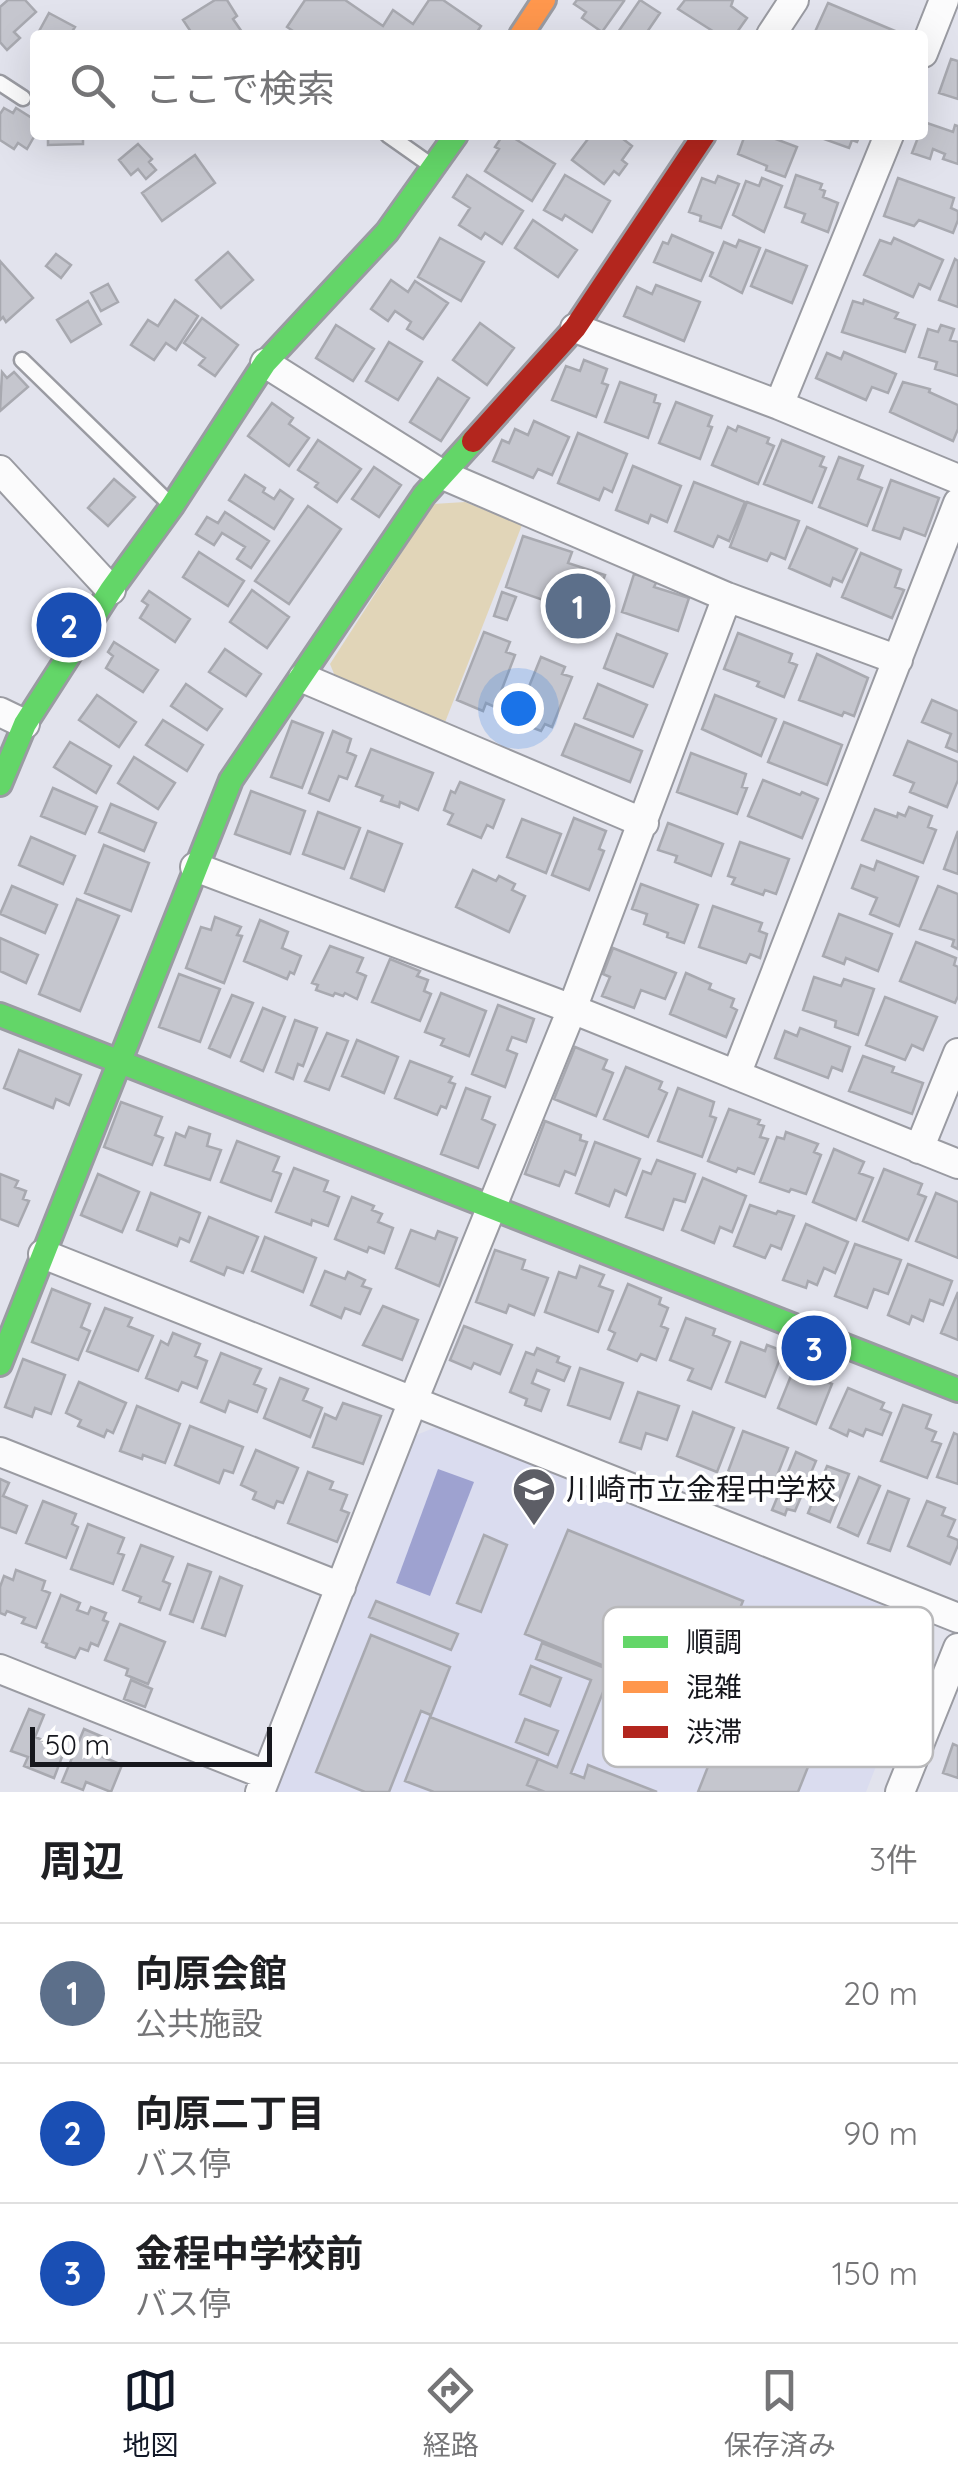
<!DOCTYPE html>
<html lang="ja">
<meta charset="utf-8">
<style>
body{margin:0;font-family:Quicksand,"Noto Sans JP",sans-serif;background:#f2f2f2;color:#202124}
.scale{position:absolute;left:30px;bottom:25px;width:242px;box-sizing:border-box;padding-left:10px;border:5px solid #16171d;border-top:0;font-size:28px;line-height:35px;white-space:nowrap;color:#16171d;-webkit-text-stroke:8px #fff;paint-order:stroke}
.you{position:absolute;left:518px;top:708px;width:35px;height:35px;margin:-25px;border:8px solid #fff;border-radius:50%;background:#1a73e8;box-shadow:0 0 0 15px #1a73e833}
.badge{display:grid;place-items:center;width:65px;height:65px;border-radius:50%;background:#111827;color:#fff;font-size:32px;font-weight:700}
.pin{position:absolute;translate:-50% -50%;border:5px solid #fff;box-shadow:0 2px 10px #0006}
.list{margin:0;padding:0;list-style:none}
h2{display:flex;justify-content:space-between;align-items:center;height:130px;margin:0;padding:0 40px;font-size:42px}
h2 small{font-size:32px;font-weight:400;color:#757577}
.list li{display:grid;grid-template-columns:65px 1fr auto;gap:30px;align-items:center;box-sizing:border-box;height:140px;padding:0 40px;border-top:2px solid #e0e0e0}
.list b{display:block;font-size:38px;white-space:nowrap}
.list p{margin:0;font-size:32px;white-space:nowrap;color:#757577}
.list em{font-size:32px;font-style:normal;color:#757577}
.icon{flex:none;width:55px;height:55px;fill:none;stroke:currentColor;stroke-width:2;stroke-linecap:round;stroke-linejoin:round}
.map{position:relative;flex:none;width:958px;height:1792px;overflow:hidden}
.search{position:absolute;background:#fff;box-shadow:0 10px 40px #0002;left:30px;right:30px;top:30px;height:110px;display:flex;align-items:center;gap:25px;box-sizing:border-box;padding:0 35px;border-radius:10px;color:#757577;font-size:38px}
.sheet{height:550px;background:#fff}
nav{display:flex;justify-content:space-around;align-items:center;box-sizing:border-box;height:140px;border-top:2px solid #e0e0e0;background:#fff;font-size:28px;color:#757577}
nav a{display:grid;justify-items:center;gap:5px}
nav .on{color:#111827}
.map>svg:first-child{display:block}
</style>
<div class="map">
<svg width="958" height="1792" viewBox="0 0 958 1792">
<rect width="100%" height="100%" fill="#e2e3ed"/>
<!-- built -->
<path fill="#dadcef" d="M436,1427L919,1617L925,1640L866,1792H274L414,1436Z"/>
<!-- green -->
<path fill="#e1d5b8" d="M465,502L522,525L444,725L337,681L330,664L433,504Z"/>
<!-- water -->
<path fill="#9ea2d0" d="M438,1469L474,1482L430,1596L396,1583Z"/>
<!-- building -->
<path fill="#c5c6ce" stroke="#a8a9b0" stroke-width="2.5" d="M8,0H25L36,12L14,32L20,38L7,50L0,42V7Z
M215,0H227L237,16L233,19L242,32L193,35L183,20Z
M305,0H345L383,26L393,10L413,24L429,0H443L481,26L475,35H299L287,27Z
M577,0H622L624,1L602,32L582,18L586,12L574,4Z
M640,0L660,13L645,35H616Z
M685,0H733L731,6L747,18L735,35H719L678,9Z
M828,3L895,31L893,35L814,34Z
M49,13L75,27L70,35H37Z
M951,59L958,61V99L939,93Z
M4,108L13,113L16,108L35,120V135L27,149L18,143L14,149L0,140V114Z
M924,122L953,132L955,125L958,126V164L943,159L945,154L933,149L930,159L912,153L919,135H923Z
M48,135H83V144L48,145Z
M503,135H509L555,164L532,201L485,171L499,149L495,147Z
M591,135H618L632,146L622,160L627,164L619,175L614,171L604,184L572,160Z
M745,135H765L797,147L785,177L766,170L767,166L738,154Z
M813,135H860L857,142L852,140L849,148Z
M138,144L152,159L149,162L156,170L146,179L138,169L131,175L119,160Z
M195,155L215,183L162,221L142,193Z
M467,175L523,211L502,244L485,233L481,239L459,225L470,208L453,197Z
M565,175L610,201L592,232L565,215L562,220L544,210Z
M796,175L822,184L820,189L825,191L823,197L838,203L828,232L802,222L805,214L785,207Z
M718,176L739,184L721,228L700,221L701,216L689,212L702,178L715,183Z
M762,178L782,186L764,232L733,215L746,181L759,186Z
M898,178L954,198L951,208L958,211V220L953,233L919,220L914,226L884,216Z
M533,220L577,250L558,277L515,248Z
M672,235L713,253L701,281L654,262L663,242L668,244Z
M440,238L484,262L461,301L418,277Z
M894,238L943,260L930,289L919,284L913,297L864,275L880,240L891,244Z
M739,240L760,248L742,293L710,276L724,242L736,247Z
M766,250L807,266L792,303L751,286Z
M228,252L253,280L221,308L196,280Z
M56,254L71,265L61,278L46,266Z
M955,259L958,261V307L939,300Z
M0,261L33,298L6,322L3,317L0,320Z
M391,280L408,292L415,281L448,303L423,339L407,329L411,322L395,311L388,321L371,309Z
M108,284L118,302L101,311L91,293Z
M656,285L700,302L684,341L624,316L637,287L652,294Z
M175,300L198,316L176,350L166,343L154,360L131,345L148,320L158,326Z
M864,300L898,313L895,318L915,325L905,352L842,332L853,301L863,304Z
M88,301L101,324L71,342L57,320Z
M202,318L238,345L215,376L199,365L205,358L184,343Z
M480,323L514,348L487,385L453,360Z
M336,325L374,349L353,381L316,358Z
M941,325L954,329L950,340L958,342V376L935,369L937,362L919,357L928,329L938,332Z
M389,342L422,362L398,400L366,381Z
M844,352L896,374L888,393L872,387L866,400L816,378L827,353L841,359Z
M584,360L607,369L602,383L608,385L596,417L552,400L566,366L580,371Z
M2,372L7,378L14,372L28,387L0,411Z
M438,378L469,398L441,441L410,422Z
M620,382L656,395L654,402L660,404L648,438L605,422Z
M903,382L930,389L929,392L958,405V429L953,441L890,412Z
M676,402L712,416L708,426L712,427L700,459L659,443Z
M272,403L293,418L289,424L309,438L289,466L248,436Z
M534,421L569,437L552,475L538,469L533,478L493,461L502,440L509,443L515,429L528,435Z
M738,426L769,438L767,443L774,446L758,484L712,465L728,427L736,431Z
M578,433L627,454L612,492L604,488L599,500L558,483Z
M318,440L361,469L337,502L315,487L318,483L298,470Z
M782,440L824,457L820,466L826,468L812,503L764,484Z
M839,457L863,466L858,479L882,488L867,526L819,507Z
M633,466L681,486L667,522L651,515L648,523L616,510Z
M374,467L401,485L379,517L352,499Z
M245,475L265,488L263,492L274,499L280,490L293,499L274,529L229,500Z
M114,479L135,497L108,526L88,508Z
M891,480L939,498L925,536L904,528L900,539L873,530Z
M694,482L745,502L729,541L718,536L713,547L675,531Z
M747,502L799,521L785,559L771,553L767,561L730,547Z
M308,506L341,529L289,604L255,581Z
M225,512L269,541L251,568L237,559L245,547L222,533L214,545L196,534L207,517L218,523Z
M807,527L857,549L842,582L833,578L830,586L789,568Z
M523,536L572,552L568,563L605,575L593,608L546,592L543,600L506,587Z
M199,552L244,581L228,606L183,577Z
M861,553L901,570L895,587L904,590L892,618L842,597Z
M634,574L657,581L654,587L689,598L678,631L622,612Z
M252,590L289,617L267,648L230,622Z
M149,591L190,619L175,642L140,618L148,605L142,601Z
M502,592L516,597L507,620L494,616Z
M484,632L510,642L506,652L515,655L495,707L486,703L483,711L457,700Z
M738,633L792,654L789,662L797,665L784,697L757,686L759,682L724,669Z
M617,634L667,654L653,687L604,668Z
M114,642L158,670L143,692L106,668L113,656L108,652Z
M225,649L261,674L246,696L209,672Z
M817,654L868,678L854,716L844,712L842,716L799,700Z
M541,657L565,667L562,674L572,677L552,727L545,724L541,731L515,721Z
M186,684L222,709L207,730L171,706Z
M598,684L647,705L633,737L584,718Z
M97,695L136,722L119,747L79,720Z
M715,695L776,719L761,756L702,729Z
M932,700L958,711V752L946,747L951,734L922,722Z
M163,720L203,745L187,771L146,745Z
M292,721L323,733L302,788L271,777Z
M784,722L842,745L827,785L768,762Z
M575,724L642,751L630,782L562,755Z
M333,731L351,739L347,752L356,756L347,779L339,776L329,801L309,793Z
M908,741L958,762V780L947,807L910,792L914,783L894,775Z
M70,742L111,766L96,793L54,767Z
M371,749L433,773L418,810L400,802L399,807L381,801L383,796L356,786Z
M691,753L746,774L742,787L747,788L737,814L677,792Z
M134,757L175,783L158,809L118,783Z
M763,780L800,795L802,792L818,799L802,838L748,816Z
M460,782L504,800L493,828L487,825L481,838L448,824L453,814L444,810L451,791L455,793Z
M53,788L97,807L85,834L41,816Z
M251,791L305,811L290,854L235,834Z
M111,804L156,823L144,851L99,832Z
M909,807L932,816L928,827L936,830L923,863L862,840L875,809L897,817L898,813L905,816Z
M318,812L360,828L344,869L303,854Z
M574,818L606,831L599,849L604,851L589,890L552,875Z
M522,819L561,834L546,873L507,857Z
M668,823L723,844L711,876L675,862L677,856L658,850Z
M368,831L402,844L384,891L351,878Z
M958,831V874L944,869Z
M31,837L75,856L63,884L19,865Z
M740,842L789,859L776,894L765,890L763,895L732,884L735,878L728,876Z
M104,845L149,863L131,911L85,893Z
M877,861L918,877L899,926L870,914L877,898L852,888L861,865L874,870Z
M473,870L496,881L499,876L515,884L512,890L525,896L509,932L456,907Z
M641,884L698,905L684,943L667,937L668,933L644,924L647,914L632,909Z
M12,886L57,905L45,933L0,914Z
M938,886L958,894V949L952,946L954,940L920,929Z
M77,899L119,916L80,1011L39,994Z
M713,906L762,923L759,931L767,934L760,958L750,954L746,963L699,947Z
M839,914L892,934L878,971L846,958L844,964L823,956Z
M215,917L241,927L237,935L242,936L224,983L186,968L201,927L211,930Z
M260,920L288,932L282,948L301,956L294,974L290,972L287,979L244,961Z
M0,938L38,955L26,983L0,971Z
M916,942L956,958L954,965L958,967V996L955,1003L900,981Z
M330,946L363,958L357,972L366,976L357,999L345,993L343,996L335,993L333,996L316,990L318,985L312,983Z
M613,948L676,973L665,999L641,990L634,1008L602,996L610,977L603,974Z
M390,959L420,971L417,976L428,980L424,991L431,994L420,1021L372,1002Z
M686,973L711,984L709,989L734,999L731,1007L737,1010L726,1037L670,1014Z
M179,974L220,989L200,1042L159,1027Z
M814,977L841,986L844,979L874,989L858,1035L835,1027L836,1021L803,1010Z
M441,993L486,1011L469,1056L441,1045L444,1039L425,1032Z
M232,995L253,1003L230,1057L209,1048Z
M885,997L937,1017L923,1050L912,1045L905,1060L866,1045Z
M498,1005L534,1019L526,1042L512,1037L507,1050L517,1054L505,1087L472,1074Z
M263,1008L285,1017L263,1071L241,1061Z
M295,1020L317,1028L303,1066L298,1064L293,1079L276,1072Z
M800,1028L850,1047L842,1071L832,1067L828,1078L775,1058L785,1031L797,1036Z
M327,1033L348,1041L329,1090L305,1081Z
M357,1040L398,1057L384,1093L342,1076Z
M575,1047L607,1060L603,1069L613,1073L596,1116L554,1099Z
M19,1050L81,1075L69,1105L56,1099L53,1108L4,1088Z
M863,1056L894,1067L892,1072L923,1083L912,1114L849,1091Z
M410,1061L452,1077L449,1082L455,1084L446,1108L441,1106L437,1115L395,1098Z
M626,1067L662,1082L659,1089L667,1093L648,1137L604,1119Z
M466,1088L490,1097L482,1119L495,1125L478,1168L441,1154Z
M678,1088L714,1102L710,1116L716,1118L702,1157L658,1141Z
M121,1102L162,1117L155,1135L163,1138L152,1165L104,1147Z
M729,1109L760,1120L758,1124L764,1126L760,1137L768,1139L754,1174L738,1168L736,1172L708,1161Z
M545,1121L581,1135L580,1140L587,1142L575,1175L565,1171L559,1186L525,1174Z
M189,1127L210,1134L207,1146L221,1150L210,1180L165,1165L176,1133L185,1137Z
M786,1132L818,1144L814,1152L821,1155L806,1194L791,1189L789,1192L760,1182L777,1137L784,1139Z
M237,1141L279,1157L273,1171L281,1174L271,1201L221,1182Z
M595,1142L640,1159L626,1195L615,1190L609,1206L576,1193Z
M834,1149L864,1162L859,1173L873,1178L856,1220L813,1202Z
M657,1160L695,1174L685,1202L674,1199L663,1230L626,1217L643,1171L651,1174Z
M294,1168L328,1181L324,1191L339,1197L328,1226L312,1220L311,1225L276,1212Z
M884,1169L922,1184L918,1194L926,1197L908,1240L863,1221Z
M0,1174L18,1181L15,1187L26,1191L23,1199L29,1201L18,1226L0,1219Z
M98,1174L139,1192L122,1232L81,1215Z
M703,1178L746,1196L732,1232L720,1227L714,1243L682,1230Z
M151,1193L200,1213L189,1242L180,1238L177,1246L137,1230Z
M936,1193L958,1202V1258L916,1241Z
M352,1197L374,1206L372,1210L382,1214L378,1222L393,1228L384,1253L369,1247L367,1252L335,1239Z
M750,1205L776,1214L778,1211L794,1216L781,1249L771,1245L765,1258L734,1246Z
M209,1217L258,1237L243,1273L227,1267L224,1275L191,1261Z
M806,1224L848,1242L835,1273L824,1268L817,1285L808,1281L806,1288L783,1280Z
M411,1230L435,1239L438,1231L457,1238L439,1286L396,1268Z
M265,1237L316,1258L303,1292L252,1271Z
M855,1244L901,1260L888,1294L874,1289L867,1308L835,1296Z
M495,1250L525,1260L522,1269L548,1278L534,1315L509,1305L506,1313L476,1302Z
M908,1264L952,1281L943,1305L930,1300L923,1321L912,1316L909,1324L888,1315Z
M580,1266L604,1275L599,1286L613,1291L598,1332L545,1312L559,1272L576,1278Z
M325,1271L345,1279L348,1272L365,1280L362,1286L371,1289L360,1314L345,1308L341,1318L311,1305Z
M628,1284L661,1298L659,1304L668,1308L661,1326L668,1329L656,1360L641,1354L637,1361L608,1349L615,1333L609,1330Z
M52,1289L90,1304L81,1327L90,1331L78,1360L32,1342Z
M958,1292V1340L941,1333Z
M383,1306L418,1320L402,1360L363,1345Z
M105,1308L132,1318L128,1326L153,1336L138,1371L87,1351Z
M686,1318L715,1329L713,1335L730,1342L711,1389L688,1380L693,1369L670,1360Z
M464,1326L512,1345L500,1374L474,1363L471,1369L450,1360Z
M173,1333L200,1344L195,1356L207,1361L197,1388L182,1382L178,1391L146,1378L161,1341L168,1345Z
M741,1342L765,1351L767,1345L783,1351L765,1397L726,1382Z
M537,1348L559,1357L557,1362L570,1367L564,1381L537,1370L532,1383L549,1390L541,1411L525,1405L527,1399L510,1392L526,1352L534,1355Z
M221,1353L261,1369L254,1384L266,1389L257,1412L229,1401L225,1412L201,1402Z
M23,1359L65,1375L51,1414L35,1408L32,1417L5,1407Z
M797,1361L828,1374L825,1381L832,1384L816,1424L778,1408Z
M580,1368L623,1383L610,1419L568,1405Z
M280,1378L308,1389L303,1400L322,1408L310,1437L264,1418Z
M79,1382L126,1403L113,1433L107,1430L104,1437L78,1426L81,1420L66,1413Z
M848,1388L884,1403L881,1409L891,1413L882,1435L866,1429L863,1436L849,1430L847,1436L830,1428Z
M638,1392L679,1406L667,1440L646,1433L641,1449L620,1442Z
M343,1403L381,1416L363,1464L313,1447L325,1414L336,1419Z
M903,1405L931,1415L926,1428L936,1432L932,1441L941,1444L927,1478L881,1461Z
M137,1406L180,1424L165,1463L143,1455L142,1459L120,1451Z
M693,1412L734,1428L717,1472L677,1456Z
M190,1426L243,1447L233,1473L224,1470L219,1483L175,1465Z
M743,1431L788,1448L770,1494L726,1477Z
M954,1433L958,1435V1484L937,1477Z
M256,1450L298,1468L283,1503L277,1501L274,1508L253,1499L256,1492L241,1485Z
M796,1452L816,1461L795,1511L787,1509L785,1515L772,1510Z
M827,1466L849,1474L830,1522L808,1513Z
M308,1472L333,1482L330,1489L347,1495L341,1510L349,1513L337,1542L288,1523Z
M859,1477L880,1486L858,1536L838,1527Z
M0,1479L9,1483L3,1496L27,1506L16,1533L0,1527Z
M888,1491L909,1499L890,1551L868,1543Z
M43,1501L76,1514L72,1524L78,1527L66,1558L26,1543Z
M927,1501L945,1508L942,1515L955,1520L948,1536L958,1540V1545L950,1564L908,1546Z
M88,1524L124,1538L118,1553L124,1555L113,1584L71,1569Z
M568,1530L743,1601L701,1705L525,1634Z
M484,1535L507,1545L481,1612L457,1603Z
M141,1545L173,1557L163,1581L170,1584L160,1610L139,1602L141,1597L123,1590Z
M188,1564L211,1572L193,1622L170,1614Z
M16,1570L45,1581L42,1590L50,1593L36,1628L22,1623L25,1618L7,1611L5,1615L0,1613V1587L4,1576L13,1580Z
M220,1577L242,1586L225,1636L202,1628Z
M61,1595L80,1603L77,1610L88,1614L91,1607L106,1613L103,1620L108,1622L98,1646L91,1643L88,1651L80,1648L75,1658L46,1647L47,1644L42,1642Z
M376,1601L458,1634L451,1650L369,1617Z
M120,1624L165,1642L148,1684L126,1675L128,1669L105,1660Z
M371,1635L450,1667L431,1715L421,1711L389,1792H365L316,1772Z
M542,1643L698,1705L691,1721L605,1687L571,1773L584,1778L588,1765L657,1792H545L527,1785L538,1759L557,1767L591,1680L536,1659Z
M812,1650L849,1664L798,1792H698L746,1670L796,1690Z
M531,1666L561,1678L550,1706L520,1694Z
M131,1680L152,1689L145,1707L124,1699Z
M29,1709L44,1715L35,1737L65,1749L54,1778L24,1766L28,1757L11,1751Z
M430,1717L538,1759L527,1785L545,1792H434L405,1781Z
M525,1719L558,1731L548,1755L516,1742Z
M84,1729L110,1740L103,1757L122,1765L111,1792L86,1782L83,1790L62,1782Z
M953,1744L958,1746V1778L943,1773Z"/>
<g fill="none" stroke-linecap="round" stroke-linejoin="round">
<!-- lane casing -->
<g stroke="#9a9ba2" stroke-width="19">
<path id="lane" d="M0,83L23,98
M388,135L432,166
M22,360L172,506"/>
</g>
<!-- street casing -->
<g stroke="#9a9ba2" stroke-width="32">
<path id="street" d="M771,35L794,0
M923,53L944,0
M575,328L779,405L958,479
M265,363L443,475L727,597L898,660
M779,405L889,135
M0,470L111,590
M303,678L644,823
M0,712L25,724
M195,867L572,1009L958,1164
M736,1075L958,503
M919,1149L958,1053
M43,1254L958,1618
M0,1452L341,1587
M0,1669L266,1775
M260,1792L413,1401L572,1009L727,597
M900,1792L958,1648"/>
</g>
<!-- fast casing -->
<g stroke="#9a9ba2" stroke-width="28">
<path id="fast" d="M0,784L25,724L111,590L172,506L265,363L387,232L456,135
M0,1015L958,1390
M0,1364L231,780L424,495L473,441"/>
</g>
<!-- slow casing -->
<g stroke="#9a9ba2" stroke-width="28">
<path id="slow" d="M521,35L544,0"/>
</g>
<!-- jam casing -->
<g stroke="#9a9ba2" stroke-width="28">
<path id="jam" d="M473,441L575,328L704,135"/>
</g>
<!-- lane -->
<use href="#lane" stroke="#fbfbfc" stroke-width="14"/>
<!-- street -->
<use href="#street" stroke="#fbfbfc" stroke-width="28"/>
<!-- fast -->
<use href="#fast" stroke="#63d668" stroke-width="22"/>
<!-- slow -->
<use href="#slow" stroke="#ff974d" stroke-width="22"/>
<!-- jam -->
<use href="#jam" stroke="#b3261e" stroke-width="22"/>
</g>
<!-- icons -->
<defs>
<g id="school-pin" transform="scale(2.25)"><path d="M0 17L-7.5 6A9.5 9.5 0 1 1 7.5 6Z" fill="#5d5e66" stroke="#fff"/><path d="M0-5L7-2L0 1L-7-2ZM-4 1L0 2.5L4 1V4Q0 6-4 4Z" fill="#fff"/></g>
</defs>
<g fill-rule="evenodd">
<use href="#school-pin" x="534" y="1489"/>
</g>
<g text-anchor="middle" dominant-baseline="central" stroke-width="8" stroke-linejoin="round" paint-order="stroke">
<!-- poi labels -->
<g font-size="30" fill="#16171d" stroke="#fff" text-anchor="start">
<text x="566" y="1489">川崎市立金程中学校</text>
</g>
</g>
<!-- legend -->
<rect x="603" y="1607" width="330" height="160" rx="15" fill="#fff" stroke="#b9b9bb" stroke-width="2.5"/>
<rect x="623" y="1636" width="45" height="12" fill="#63d668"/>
<rect x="623" y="1681" width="45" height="12" fill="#ff974d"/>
<rect x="623" y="1726" width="45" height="12" fill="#b3261e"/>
<g font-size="28" fill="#16171d">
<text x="686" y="1652">順調</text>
<text x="686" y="1697">混雑</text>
<text x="686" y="1742">渋滞</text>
</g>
</svg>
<div class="scale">50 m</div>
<div class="you"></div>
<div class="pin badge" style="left:578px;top:606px;background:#5c6f8a">1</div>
<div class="pin badge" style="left:69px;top:625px;background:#1a4fb4">2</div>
<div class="pin badge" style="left:814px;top:1348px;background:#1a4fb4">3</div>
<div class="search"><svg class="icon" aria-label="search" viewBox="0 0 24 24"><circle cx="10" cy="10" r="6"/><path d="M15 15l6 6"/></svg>ここで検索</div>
</div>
<section class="sheet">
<h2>周辺<small>3件</small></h2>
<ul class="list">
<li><span class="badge" style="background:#5c6f8a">1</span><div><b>向原会館</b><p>公共施設</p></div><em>20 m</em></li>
<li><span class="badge" style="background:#1a4fb4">2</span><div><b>向原二丁目</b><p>バス停</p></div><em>90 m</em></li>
<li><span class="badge" style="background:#1a4fb4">3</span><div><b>金程中学校前</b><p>バス停</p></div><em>150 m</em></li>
</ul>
</section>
<nav>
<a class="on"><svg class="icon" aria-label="map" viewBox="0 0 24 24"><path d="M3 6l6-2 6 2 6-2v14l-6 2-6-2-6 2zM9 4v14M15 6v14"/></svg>地図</a>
<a><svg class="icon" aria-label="directions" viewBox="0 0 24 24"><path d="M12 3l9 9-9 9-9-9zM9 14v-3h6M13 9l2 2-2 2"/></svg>経路</a>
<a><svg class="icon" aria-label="saved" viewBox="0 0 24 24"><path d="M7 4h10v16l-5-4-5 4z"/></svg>保存済み</a>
</nav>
